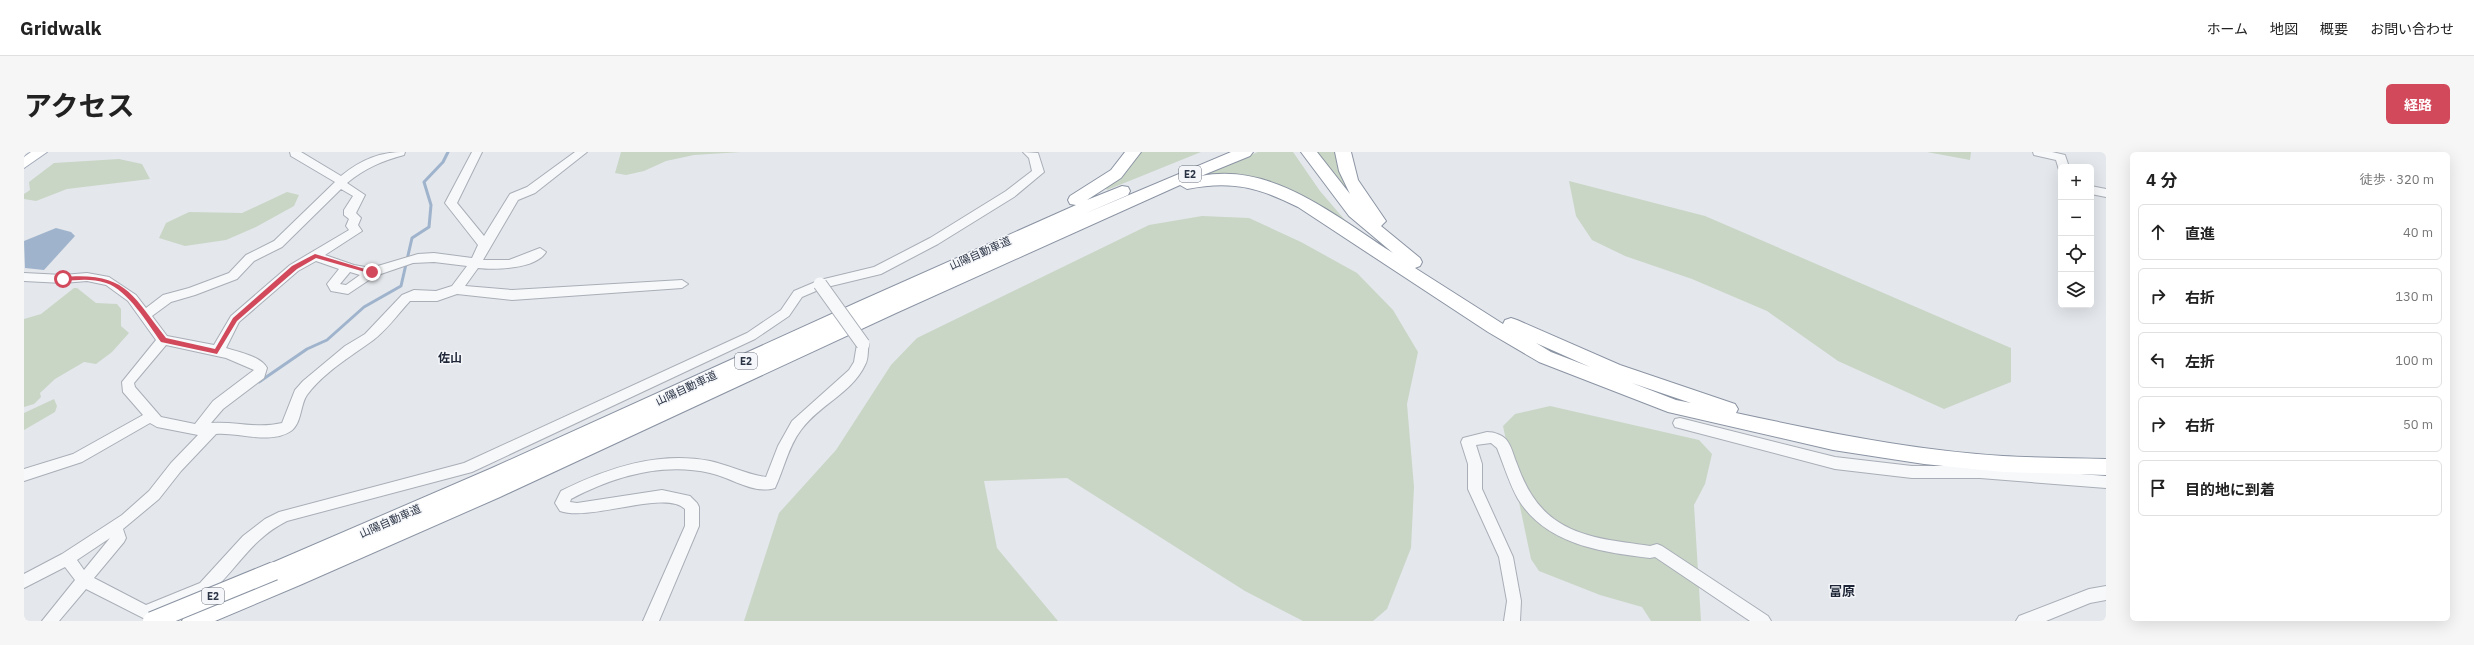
<!DOCTYPE html>
<html lang="ja">
<meta charset="utf-8">
<style>
body{margin:0;font-family:"IBM Plex Sans","Noto Sans JP",sans-serif;background:#f6f6f6;color:#222}
.controls{position:absolute;right:12px;top:12px;display:grid;overflow:hidden;border-radius:6px;box-shadow:0 4px 16px #0002}
.controls button{width:36px;height:36px;display:grid;place-items:center;padding:0;border:0;border-bottom:1px solid #e0e0e0;background:#fff;color:#222;font:20px sans-serif}
.stop{position:absolute;width:12px;height:12px;margin:-9px;border:3px solid #d1495b;border-radius:50%;background:#fff}
.stop.end{background:#d1495b;border-color:#fff;box-shadow:0 1px 4px #0008}
.list{margin:0;padding:0;list-style:none}
h2{display:flex;justify-content:space-between;align-items:center;height:52px;margin:0;padding:0 16px;font-size:17px}
h2 small{font-size:13px;font-weight:400;color:#767676}
.list li{display:grid;grid-template-columns:26px 1fr auto;gap:12px;align-items:center;box-sizing:border-box;height:56px;margin:0 8px 8px;padding:0 8px;border:1px solid #e0e0e0;border-radius:6px}
.list b{display:block;font-size:15px;white-space:nowrap}
.list em{font-size:13px;font-style:normal;color:#767676}
.icon{flex:none;width:22px;height:22px;fill:none;stroke:currentColor;stroke-width:2;stroke-linecap:round;stroke-linejoin:round}
.map{position:relative;flex:none;width:2082px;height:469px;overflow:hidden;border-radius:6px}
header{display:flex;align-items:center;gap:24px;box-sizing:border-box;height:56px;padding:0 20px;background:#fff;border-bottom:1px solid #e0e0e0}
header strong{font-size:19px}
nav{display:flex;gap:22px;margin-inline-start:auto;font-size:14px}
.intro{display:flex;align-items:center;justify-content:space-between;box-sizing:border-box;height:96px;padding:0 24px}
h1{margin:0;font-size:28px}
.button{padding:10px 18px;border-radius:6px;background:#d1495b;color:#fff;font-size:14px;font-weight:700}
main{display:flex;gap:24px;padding:0 24px}
aside{flex:1;background:#fff;border-radius:6px;box-shadow:0 4px 16px #0002}
.map>svg:first-child{display:block}
</style>
<header>
<strong>Gridwalk</strong>
<nav><a>ホーム</a><a>地図</a><a>概要</a><a>お問い合わせ</a></nav>
</header>
<div class="intro"><h1>アクセス</h1><a class="button">経路</a></div>
<main>
<div class="map">
<svg width="2082" height="469" viewBox="0 0 2082 469">
<rect width="100%" height="100%" fill="#e4e7ec"/>
<!-- green -->
<path fill="#c9d6c5" d="M597,0H717L670,3L642,9L620,19L602,23L591,21Z
M1113,0H1177L1083,38L1081,35Z
M1234,0H1269L1296,39L1326,74L1283,49L1174,24Z
M1291,0H1316L1345,66Z
M1903,0H1947L1946,8Z
M95,7L118,12L126,27L43,37L12,49L0,47V42L6,38L5,30L30,11Z
M1545,29L1681,64L1987,196V230L1920,257L1814,209L1743,159L1668,127L1601,104L1568,88L1552,64Z
M263,40L275,43L270,54L232,75L202,88L161,94L135,86L142,71L165,60L218,61Z
M1178,64L1225,66L1277,90L1333,121L1369,158L1394,200L1383,252L1390,335L1387,396L1363,457L1349,469H1279L1221,439L1043,326L960,329L973,396L1034,469H720L755,361L812,298L867,213L893,186L1125,73Z
M50,136H53L72,151L93,152L97,157V174L105,181L88,200L72,212L60,210L31,227L16,241L17,245L10,252L0,255V167L17,162Z
M30,247L33,254L31,260L0,278V261Z
M1526,254L1675,288L1688,302L1681,332L1670,353L1677,469H1627L1618,455L1576,443L1515,419L1507,407L1479,274L1491,262Z"/>
<!-- water -->
<path fill="#9fb4cc" d="M32,76L47,80L51,84L20,118L1,116L0,89Z"/>
<g fill="none" stroke-linecap="round" stroke-linejoin="round">
<!-- stream -->
<path stroke="#9fb4cc" stroke-width="3" d="M235,230L283,197L303,188L340,155L377,134L388,86L405,75L407,53L400,30L419,10L424,0"/>
<!-- minor casing -->
<g stroke="#a9aeb7" stroke-width="2">
<path id="minor" d="M266,0H277L317,24C338,7 356,0 381,0L380,3C358,9 341,16 323,31L341,43L332,61L337,66L334,73L338,79L301,103L330,113L347,116L394,102L410,101L448,106L454,93L421,51L448,0H458L433,51L460,84L486,42L503,35L551,0H563L511,41L494,48L459,108H485L516,96L522,100C512,117 472,118 454,116L441,134L488,138L658,128L664,132L658,136L488,148L433,142L413,149H386C374,162 362,179 348,189C326,205 299,221 283,243C276,253 278,271 267,279C246,293 214,280 192,282L157,319L135,347L99,377L102,386L100,390L70,426L122,453L176,431L219,384L241,367L255,360L440,311L723,181L757,158L770,139L796,128L850,115L906,86L982,39L1008,19L1005,6L999,0L1014,1L1020,20L990,45L914,92L857,122L799,136L778,145L765,164L731,187L448,320L263,369C227,387 215,415 187,440C179,447 148,456 136,461L138,464L135,469H125L62,437L35,469H18L51,428L41,415L0,436V422L38,402L98,363L125,339L147,311L174,283L133,275L126,271L58,310L0,329V317L49,302L119,263L99,240L98,230L132,188L104,149L82,133L63,129L39,131L0,129V121L39,123L63,121L85,125L112,143L122,156L139,143L165,136L205,121L222,103L250,89L311,30L267,4ZM317,37L329,44L320,58V63L325,67L322,74L325,78L266,113L207,164L190,193L143,184L128,164L147,150L171,143L213,127L230,109L258,95ZM292,109L315,117L303,132L307,139L324,142L351,124L389,111L410,110L443,114L428,134L412,139L390,138L378,143L341,182L321,194L279,229L271,238L258,271C233,277 211,269 187,271L199,257L240,226L243,216C237,204 214,200 202,196L215,170L274,119ZM326,120L336,123L322,133L316,132ZM142,193L202,206L230,218L189,249L171,272L137,265L111,235L110,231ZM86,386L60,418L53,408Z
M2009,0H2028L2041,3L2045,15H2037V18H2035L2032,8L2010,3Z
M2067,34L2082,37V45L2067,42Z
M839,187L845,192C843,199 845,206 841,213C828,241 795,253 777,278C764,295 760,317 751,336C730,343 706,325 686,321C638,310 589,325 547,347L546,350L553,351L638,338L666,344L673,351L675,355V374L635,469H619L661,374V357C641,337 567,370 536,359L531,351L537,339C583,316 634,299 686,309C705,313 721,322 742,325L754,294L768,269L825,218L830,210L833,192Z
M1656,266L1811,305L1888,314H1956L2082,324V336L1956,326H1888L1811,317L1651,275L1649,271L1651,267Z
M1463,280C1470,280 1480,283 1484,290C1488,296 1490,305 1493,312C1501,334 1511,353 1530,367C1557,387 1594,389 1626,394L1633,392L1638,394L1744,464L1747,469H1726L1631,405L1626,406C1578,400 1522,393 1494,347C1485,331 1480,313 1473,296L1467,291L1452,293L1458,312V337L1489,405L1497,449L1496,469H1480L1483,449L1475,405L1444,337V312L1437,290L1439,286Z
M2082,434V448L2066,451L2022,469H1992L1995,464L2065,437Z"/>
</g>
<!-- major casing -->
<g stroke="#a3abb8" stroke-width="2">
<path id="major" d="M7,0H23L0,16V5Z"/>
</g>
<!-- highway casing -->
<g stroke="#8b94a3" stroke-width="2">
<path id="highway" d="M1101,0H1117L1097,26L1063,48L1098,34L1104,35L1106,39L1104,43L1060,62L1207,0H1229L1226,4L1177,24C1249,10 1312,65 1369,101L1325,64L1277,0H1293L1326,42L1315,19L1311,0H1327L1334,28L1362,69L1357,74L1396,106L1398,110L1396,114L1391,116L1479,172L1481,168L1487,166L1493,168L1596,213L1711,252L1714,257L1712,261C1800,280 1888,298 1979,304C2013,306 2048,306 2082,307V323L1979,320L1900,312L1809,298L1644,260L1515,210L1464,180L1274,55C1234,35 1207,28 1163,37L1156,33L872,161L476,345L276,433L191,469H158L161,462L247,427L243,425L240,419L243,413L468,316L834,150L1052,53L1046,52L1044,48L1046,44L1087,18ZM1512,191L1566,215L1527,200ZM1608,231L1667,251L1652,248Z"/>
</g>
<!-- minor -->
<use href="#minor" fill="#f7f8fa" fill-rule="evenodd"/>
<!-- major -->
<use href="#major" fill="#fff" fill-rule="evenodd"/>
<!-- highway -->
<use href="#highway" fill="#fff" fill-rule="evenodd"/>
<!-- minor-bridge casing -->
<g stroke="#a9aeb7" stroke-width="15" stroke-linecap="butt">
<path id="minor-bridge" d="M796,132L839,192"/>
</g>
<!-- highway-bridge casing -->
<g stroke="#8b94a3" stroke-width="20" stroke-linecap="butt">
<path id="highway-bridge" d="M128,469L250,419"/>
</g>
<!-- minor-bridge -->
<use href="#minor-bridge" stroke="#f7f8fa" stroke-width="13"/>
<!-- highway-bridge -->
<use href="#highway-bridge" stroke="#fff" stroke-width="18"/>
</g>
<!-- route -->
<path fill="#d1495b" d="M291,102L351,120L348,122L292,106L273,117L213,169L193,202L137,190C124,172 104,138 82,131C68,126 53,128 39,129L36,127L39,125C101,120 107,141 142,186L191,197L209,166L268,114Z"/>
<g text-anchor="middle" dominant-baseline="central" stroke-width="3" stroke-linejoin="round" paint-order="stroke">
<!-- shield labels -->
<g fill="#f4f6f9" stroke="#676e7b" stroke-width="1">
<rect x="1155" y="14" width="22" height="16" rx="3"/>
<rect x="711" y="201" width="22" height="16" rx="3"/>
<rect x="178" y="436" width="22" height="16" rx="3"/>
</g>
<g font-size="10" font-weight="bold" fill="#2b3445">
<text x="1166" y="22">E2</text>
<text x="722" y="209">E2</text>
<text x="189" y="444">E2</text>
</g>
<!-- street labels -->
<g font-size="11" fill="#2b3445" stroke="#f4f6f9">
<text transform="translate(956 101) rotate(-24)">山陽自動車道</text>
<text transform="translate(662 236) rotate(-25)">山陽自動車道</text>
<text transform="translate(366 369) rotate(-24)">山陽自動車道</text>
</g>
<!-- neighbourhood labels -->
<g font-size="12" font-weight="bold" fill="#1d2536" stroke="#f4f6f9">
<text x="426" y="205">佐山</text>
</g>
<!-- quarter labels -->
<g font-size="13" font-weight="bold" fill="#1d2536" stroke="#f4f6f9">
<text x="1818" y="439">富原</text>
</g>
</g>
</svg>
<div class="controls">
<button>+</button>
<button>−</button>
<button><svg class="icon" aria-label="locate" viewBox="0 0 24 24"><circle cx="12" cy="12" r="6"/><path d="M12 2v4M12 18v4M2 12h4M18 12h4"/></svg></button>
<button><svg class="icon" aria-label="layers" viewBox="0 0 24 24"><path d="M12 4l9 5-9 5-9-5zM3 14l9 5 9-5"/></svg></button>
</div>
<div class="stop" style="left:39px;top:127px"></div>
<div class="stop end" style="left:348px;top:120px"></div>
</div>
<aside>
<h2>4 分<small>徒歩 · 320 m</small></h2>
<ul class="list">
<li><svg class="icon" aria-label="ahead" viewBox="0 0 24 24"><path d="M12 20V5M6 11l6-6 6 6"/></svg><div><b>直進</b></div><em>40 m</em></li>
<li><svg class="icon" aria-label="right" viewBox="0 0 24 24"><path d="M7 20v-9h11M14 6l5 5-5 5"/></svg><div><b>右折</b></div><em>130 m</em></li>
<li><svg class="icon" aria-label="left" viewBox="0 0 24 24"><path d="M17 20v-9H6M10 6l-5 5 5 5"/></svg><div><b>左折</b></div><em>100 m</em></li>
<li><svg class="icon" aria-label="right" viewBox="0 0 24 24"><path d="M7 20v-9h11M14 6l5 5-5 5"/></svg><div><b>右折</b></div><em>50 m</em></li>
<li><svg class="icon" aria-label="arrive" viewBox="0 0 24 24"><path d="M6 21V4h12l-3 4 3 4H6"/></svg><div><b>目的地に到着</b></div></li>
</ul>
</aside>
</main>
